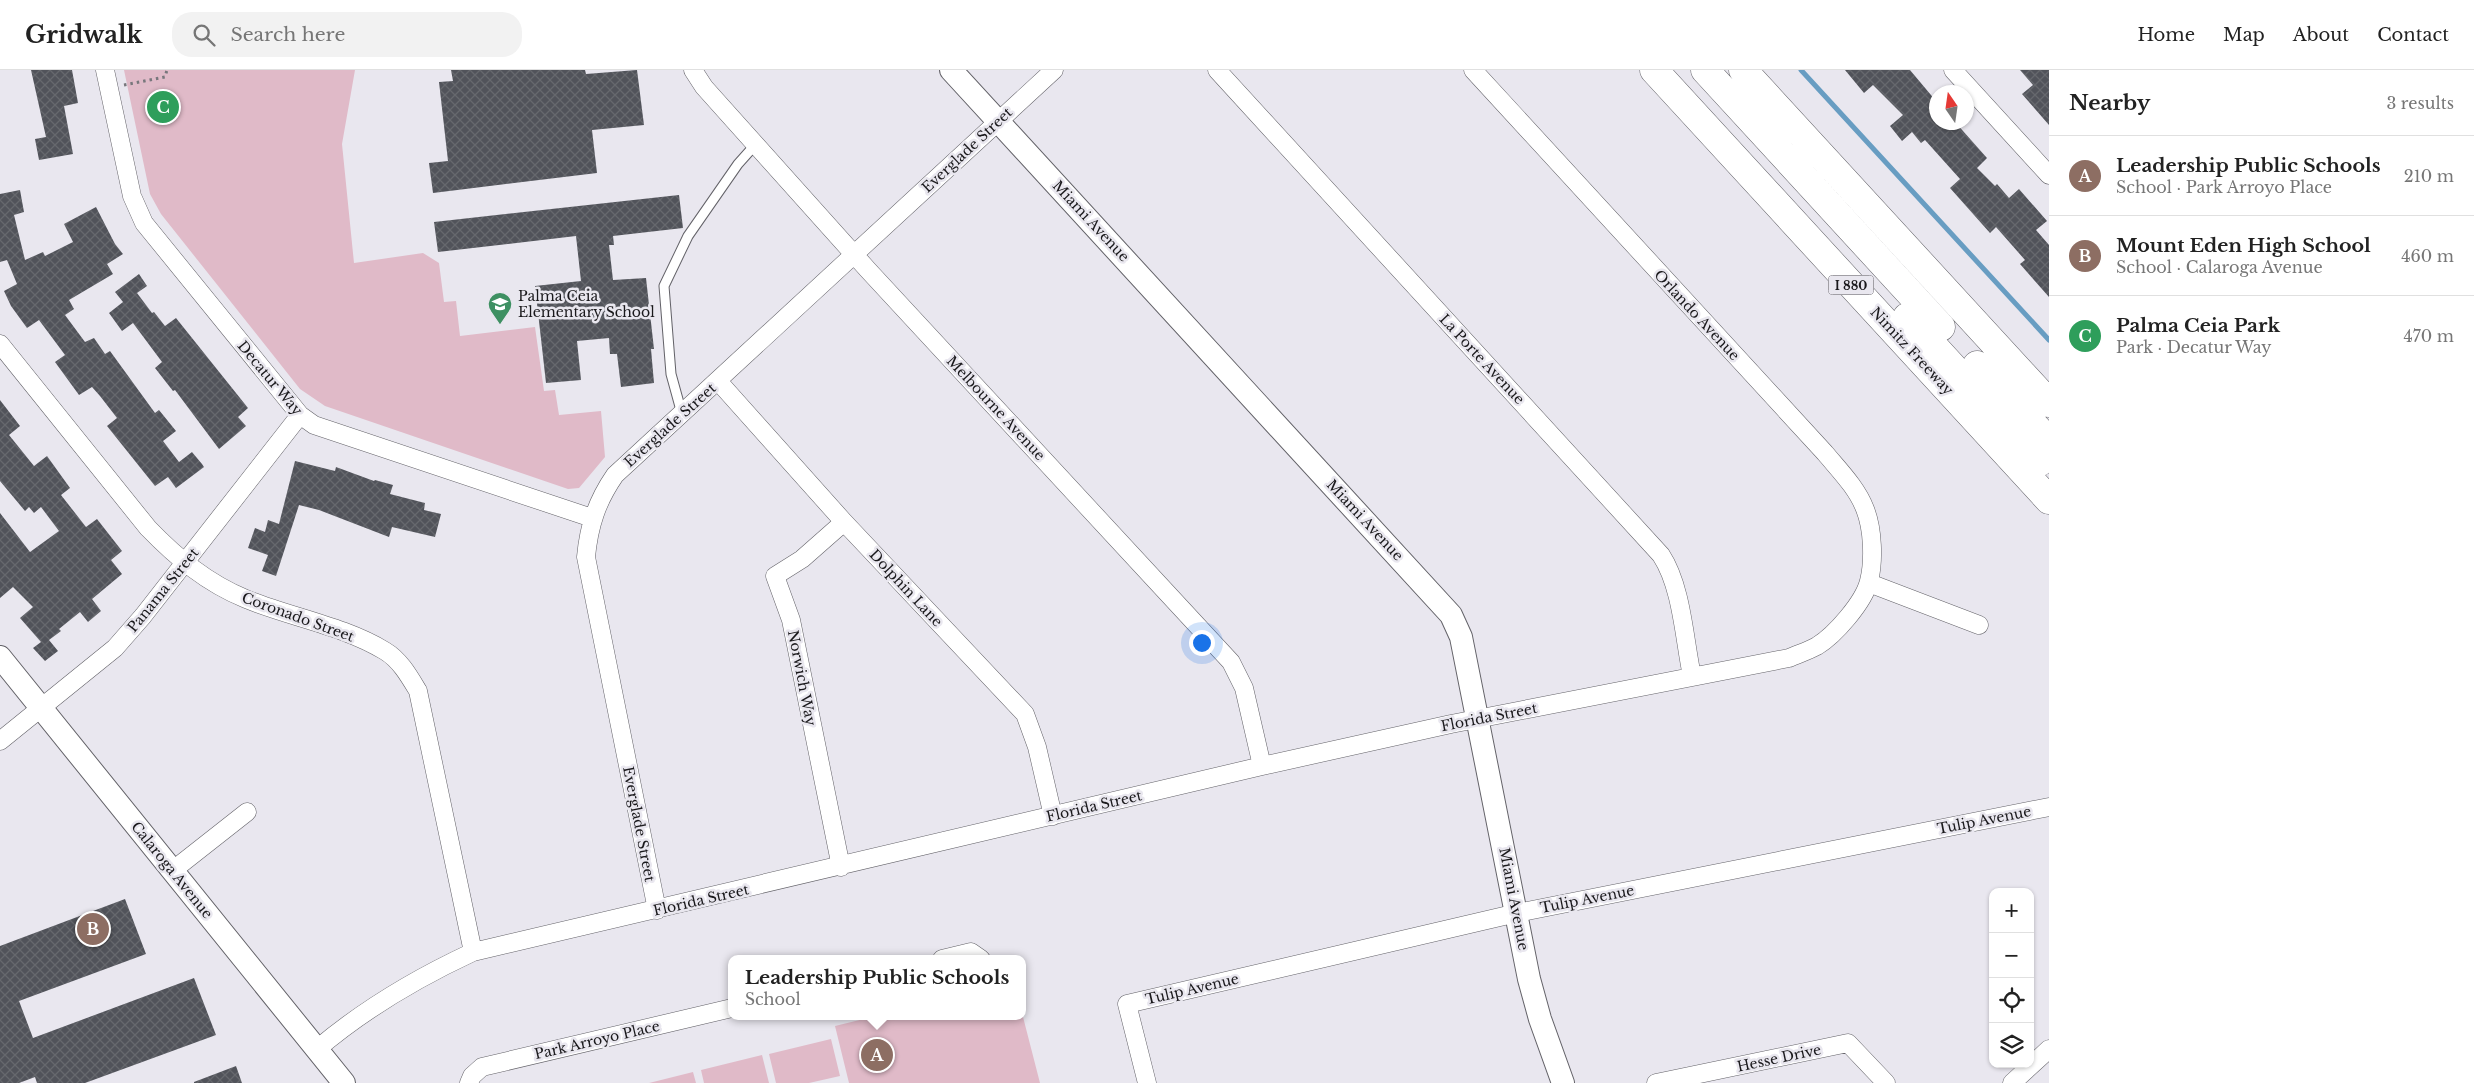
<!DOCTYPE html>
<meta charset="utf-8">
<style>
body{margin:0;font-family:"Libre Baskerville",serif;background:#f2f2f2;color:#222}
.controls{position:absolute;right:15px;bottom:15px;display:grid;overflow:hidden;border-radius:10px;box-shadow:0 1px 4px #0004}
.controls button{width:45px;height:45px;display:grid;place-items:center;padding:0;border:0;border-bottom:1px solid #e0e0e0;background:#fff;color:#222;font:25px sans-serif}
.compass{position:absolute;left:1929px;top:15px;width:45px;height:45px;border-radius:50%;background:#fff;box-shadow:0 1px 4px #0004;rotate:347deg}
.you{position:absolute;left:1201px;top:572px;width:18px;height:18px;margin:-12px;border:4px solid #fff;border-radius:50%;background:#1a73e8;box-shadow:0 0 0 8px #1a73e833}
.badge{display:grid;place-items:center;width:32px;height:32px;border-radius:50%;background:#0b8043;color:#fff;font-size:16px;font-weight:700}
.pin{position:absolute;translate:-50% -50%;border:2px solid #fff;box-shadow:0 1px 5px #0006}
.popup{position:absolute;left:728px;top:885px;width:298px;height:65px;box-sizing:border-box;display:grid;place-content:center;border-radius:10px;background:#fff;filter:drop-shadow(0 1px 4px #0005);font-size:16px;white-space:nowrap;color:#767676}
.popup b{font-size:19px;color:#222}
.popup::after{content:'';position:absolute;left:50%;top:100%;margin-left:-10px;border:10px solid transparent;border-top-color:#fff}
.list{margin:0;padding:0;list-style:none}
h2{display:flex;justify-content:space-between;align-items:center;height:65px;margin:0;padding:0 20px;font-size:21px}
h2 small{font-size:16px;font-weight:400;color:#767676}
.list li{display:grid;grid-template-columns:32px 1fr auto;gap:15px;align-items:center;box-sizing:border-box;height:80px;padding:0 20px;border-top:1px solid #e0e0e0}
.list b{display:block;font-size:19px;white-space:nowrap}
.list p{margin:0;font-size:16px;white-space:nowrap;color:#767676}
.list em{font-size:16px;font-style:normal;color:#767676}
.icon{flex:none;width:28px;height:28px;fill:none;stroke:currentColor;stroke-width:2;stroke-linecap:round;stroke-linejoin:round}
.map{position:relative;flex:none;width:2049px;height:1013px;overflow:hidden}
header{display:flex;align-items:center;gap:30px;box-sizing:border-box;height:70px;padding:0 25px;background:#fff;border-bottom:1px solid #e0e0e0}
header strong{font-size:24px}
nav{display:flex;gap:28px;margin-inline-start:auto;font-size:18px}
.search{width:350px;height:45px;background:#f2f2f2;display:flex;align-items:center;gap:12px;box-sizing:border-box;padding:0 18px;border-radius:20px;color:#767676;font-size:19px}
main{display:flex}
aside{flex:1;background:#fff}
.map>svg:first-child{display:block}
</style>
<header>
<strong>Gridwalk</strong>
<div class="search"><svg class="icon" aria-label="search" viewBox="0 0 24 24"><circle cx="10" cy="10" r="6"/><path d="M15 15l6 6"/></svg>Search here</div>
<nav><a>Home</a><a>Map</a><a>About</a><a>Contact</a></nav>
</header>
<main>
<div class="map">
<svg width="2049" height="1013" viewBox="0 0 2049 1013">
<defs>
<pattern id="building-cross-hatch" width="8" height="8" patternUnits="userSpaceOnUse" patternTransform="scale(1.25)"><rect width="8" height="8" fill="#51535a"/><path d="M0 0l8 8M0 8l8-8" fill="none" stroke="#66686d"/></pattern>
</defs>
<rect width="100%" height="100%" fill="#e9e7ef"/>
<!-- green -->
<path fill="#e0bac8" d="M124,0H355L342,74L354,193L423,183L439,193L444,232L456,231L460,266L535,257L544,321L555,320L559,345L601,341L605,387L579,418L568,419L325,336L300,319L161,144L150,124Z
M1022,943L1040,1013H849L835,956L876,946H1022Z
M831,969L840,1006L809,1013H776L769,984Z
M762,985L769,1013H704L701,1000Z
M693,1002L696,1013H649Z"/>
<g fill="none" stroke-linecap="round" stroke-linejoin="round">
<!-- stream -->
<path stroke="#689dc2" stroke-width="5" d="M1801,0L2049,270"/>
</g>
<!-- building -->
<path fill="url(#building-cross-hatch)" d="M31,0H72L78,33L64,36L73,84L39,90L35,69L46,67Z
M451,0H585L586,4L637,0L644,55L592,60L597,103L433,123L429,93L448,91L439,12L453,11Z
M1845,0H1910L1936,31V52H1955L1987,88L1977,98L1995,116L1997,114L2009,128L2019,119L2047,151L2036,160L2049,175V227L2020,194L2025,190L1996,157L1990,163L1950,118L1960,109L1925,70L1921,73L1912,62L1902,71L1890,56L1903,45L1873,15L1864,23Z
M2020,0H2049V55L2022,24L2033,15Z
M20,120L24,142L14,145L25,190L43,182L45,186L73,172L64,154L96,137L115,174L123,184L107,194L113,204L69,230L74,239L65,245L85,272L94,268L105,284L110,281L155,343L159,340L176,361L163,371L179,392L192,382L202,394L204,397L176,418L168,407L155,416L107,356L117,348L100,326L92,317L79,325L55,292L65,285L39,250L27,258L11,236L4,221L17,214L7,190L0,192V124Z
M679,125L683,158L613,166L614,175H609L613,210L646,208L654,279H651L654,313L621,317L617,284H610L609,268L577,271L581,310L546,313L535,216L581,211L576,166L438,182L434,152Z
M139,204L147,216L137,223L152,243L154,242L165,256L176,248L248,338L238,347L246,356L219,379L175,320L173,321L155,298L162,292L133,253L122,261L109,243L123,232L115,222Z
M0,330L20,356L9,365L34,396L47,386L70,418L61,425L86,457L97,449L122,481L111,490L122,504L92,529L101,541L88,552L80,542L59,559L61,561L49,570L58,581L45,591L33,578L41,572L20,548L33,537L13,517L0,528V443L30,482L59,461L41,437L34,443L29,437L25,441L0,411Z
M295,391L335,401L336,397L374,411L375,410L393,415L390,424L425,433L424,440L441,444L435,467L392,457L389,467L319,440L299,435L276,506L262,501L268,485L248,478L255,458L265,462L268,450L279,454Z
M125,829L146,884L19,931L33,968L194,908L216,965L85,1013H37L35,1007L19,1013H0V876Z
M236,996L242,1013H194V1012Z"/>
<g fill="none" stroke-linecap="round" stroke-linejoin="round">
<!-- service casing -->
<g stroke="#636268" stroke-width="11">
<path id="service" d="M682,344L671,304L664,216L688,166L738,94L755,75"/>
</g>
<!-- minor casing -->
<g stroke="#636268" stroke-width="19">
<path id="minor" d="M105,0L132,126L144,153L300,345L314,355L592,448
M693,0L704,17L868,200L1231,592L1244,618L1262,696
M1217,0L1661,485C1682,517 1684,568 1692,606
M1953,0L2049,105
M0,274L148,458C177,488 207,513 246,529C290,547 344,556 385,581C400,590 409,606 418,621L473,882
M718,311L844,452L1025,644L1037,677L1053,746
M1869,513L1979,555
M0,671L115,578L143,546L300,345
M841,797L791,550L775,506L802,489L844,452
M172,801L247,742
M657,840L586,487C589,455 597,431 615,405L1054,0
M942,889L971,882L981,889
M316,980C364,939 417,908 473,882L1262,696L1451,654L1789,588C1798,584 1808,581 1817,576C1835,565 1864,532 1869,511C1874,491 1873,459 1865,439C1857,418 1840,401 1825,383L1473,0
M469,1013L472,1006L482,997L732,938
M1147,1013L1127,934L1517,843L2049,737
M1656,1013L1848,973L1886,1013
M2012,1013L2049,979"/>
</g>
<!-- tertiary casing -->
<g stroke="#636268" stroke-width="24">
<path id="tertiary" d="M951,0L1451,545L1461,567L1529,909L1540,949L1563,1013
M0,587L344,1013"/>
</g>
<!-- motorway casing -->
<g stroke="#636268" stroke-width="29">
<path id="motorway" d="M1654,0L2049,430
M1705,0L1941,257
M1743,0L2049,333
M1907,247L2040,392
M1977,295L2049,371"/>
</g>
<!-- path -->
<path stroke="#78777c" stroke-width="3" stroke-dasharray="2.5 4" stroke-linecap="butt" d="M124,15L165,7L167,0"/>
<!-- service -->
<use href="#service" stroke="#fff" stroke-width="9"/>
<!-- minor -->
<use href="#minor" stroke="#fff" stroke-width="18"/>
<!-- tertiary -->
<use href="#tertiary" stroke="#fff" stroke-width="22"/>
<!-- motorway -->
<use href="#motorway" stroke="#fff" stroke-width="28"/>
</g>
<!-- icons -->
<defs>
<g id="school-pin" transform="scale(1.25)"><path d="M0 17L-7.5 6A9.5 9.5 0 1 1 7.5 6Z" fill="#3e9062" stroke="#e9e7ef"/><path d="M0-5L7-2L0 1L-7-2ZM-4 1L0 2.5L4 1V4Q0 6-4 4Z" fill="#fff"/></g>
</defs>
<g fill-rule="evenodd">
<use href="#school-pin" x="500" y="234"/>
</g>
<g text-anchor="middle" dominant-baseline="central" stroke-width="5" stroke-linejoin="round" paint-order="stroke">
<!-- shield labels -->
<rect fill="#e9e7ef" stroke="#58575b" stroke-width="1" x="1828.5" y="205.5" width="45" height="19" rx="4"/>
<g font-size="12" font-weight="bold" fill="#1a191c">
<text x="1851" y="215">I 880</text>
</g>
<!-- street labels -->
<g font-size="14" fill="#1a191c" stroke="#e9e7ef">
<text transform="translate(967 80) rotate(-43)">Everglade Street</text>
<text transform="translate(1091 151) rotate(47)">Miami Avenue</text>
<text transform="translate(1697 245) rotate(47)">Orlando Avenue</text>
<text transform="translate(1912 281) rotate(47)">Nimitz Freeway</text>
<text transform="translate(1482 289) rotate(47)">La Porte Avenue</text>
<text transform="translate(270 308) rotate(50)">Decatur Way</text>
<text transform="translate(996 338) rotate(47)">Melbourne Avenue</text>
<text transform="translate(670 355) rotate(-42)">Everglade Street</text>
<text transform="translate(1365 450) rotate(47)">Miami Avenue</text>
<text transform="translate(906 518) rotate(47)">Dolphin Lane</text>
<text transform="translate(163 520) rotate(-51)">Panama Street</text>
<text transform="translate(298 547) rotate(20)">Coronado Street</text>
<text transform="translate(802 608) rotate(79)">Norwich Way</text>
<text transform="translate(1489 647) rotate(-11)">Florida Street</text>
<text transform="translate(1094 736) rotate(-13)">Florida Street</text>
<text transform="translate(1984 750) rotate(-11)">Tulip Avenue</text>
<text transform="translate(639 754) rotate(79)">Everglade Street</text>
<text transform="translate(172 800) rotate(51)">Calaroga Avenue</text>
<text transform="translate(1514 829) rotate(79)">Miami Avenue</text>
<text transform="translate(1587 829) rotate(-11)">Tulip Avenue</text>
<text transform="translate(701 830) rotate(-13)">Florida Street</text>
<text transform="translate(1192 919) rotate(-13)">Tulip Avenue</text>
<text transform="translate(597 970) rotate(-13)">Park Arroyo Place</text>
<text transform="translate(1779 988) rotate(-12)">Hesse Drive</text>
</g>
<!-- poi labels -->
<g font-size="14" fill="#1a191c" stroke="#e9e7ef" text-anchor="start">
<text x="518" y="226">Palma Ceia<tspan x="518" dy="16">Elementary School</tspan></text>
</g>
</g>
</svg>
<div class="controls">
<button>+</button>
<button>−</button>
<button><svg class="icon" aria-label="locate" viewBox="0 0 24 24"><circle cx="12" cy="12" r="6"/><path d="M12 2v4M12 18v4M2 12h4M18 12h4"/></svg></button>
<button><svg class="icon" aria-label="layers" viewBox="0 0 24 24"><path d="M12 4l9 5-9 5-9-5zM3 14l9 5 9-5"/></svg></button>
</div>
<svg class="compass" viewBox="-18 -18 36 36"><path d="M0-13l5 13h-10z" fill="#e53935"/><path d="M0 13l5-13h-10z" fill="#767676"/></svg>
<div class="you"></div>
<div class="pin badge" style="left:877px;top:985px;background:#8d6e63">A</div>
<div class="popup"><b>Leadership Public Schools</b>School</div>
<div class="pin badge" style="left:93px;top:859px;background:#8d6e63">B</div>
<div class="pin badge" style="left:163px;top:37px;background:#2e9e5b">C</div>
</div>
<aside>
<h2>Nearby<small>3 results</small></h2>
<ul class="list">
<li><span class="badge" style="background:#8d6e63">A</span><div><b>Leadership Public Schools</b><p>School · Park Arroyo Place</p></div><em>210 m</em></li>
<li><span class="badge" style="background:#8d6e63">B</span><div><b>Mount Eden High School</b><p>School · Calaroga Avenue</p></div><em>460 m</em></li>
<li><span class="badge" style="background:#2e9e5b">C</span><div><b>Palma Ceia Park</b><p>Park · Decatur Way</p></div><em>470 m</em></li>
</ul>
</aside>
</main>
